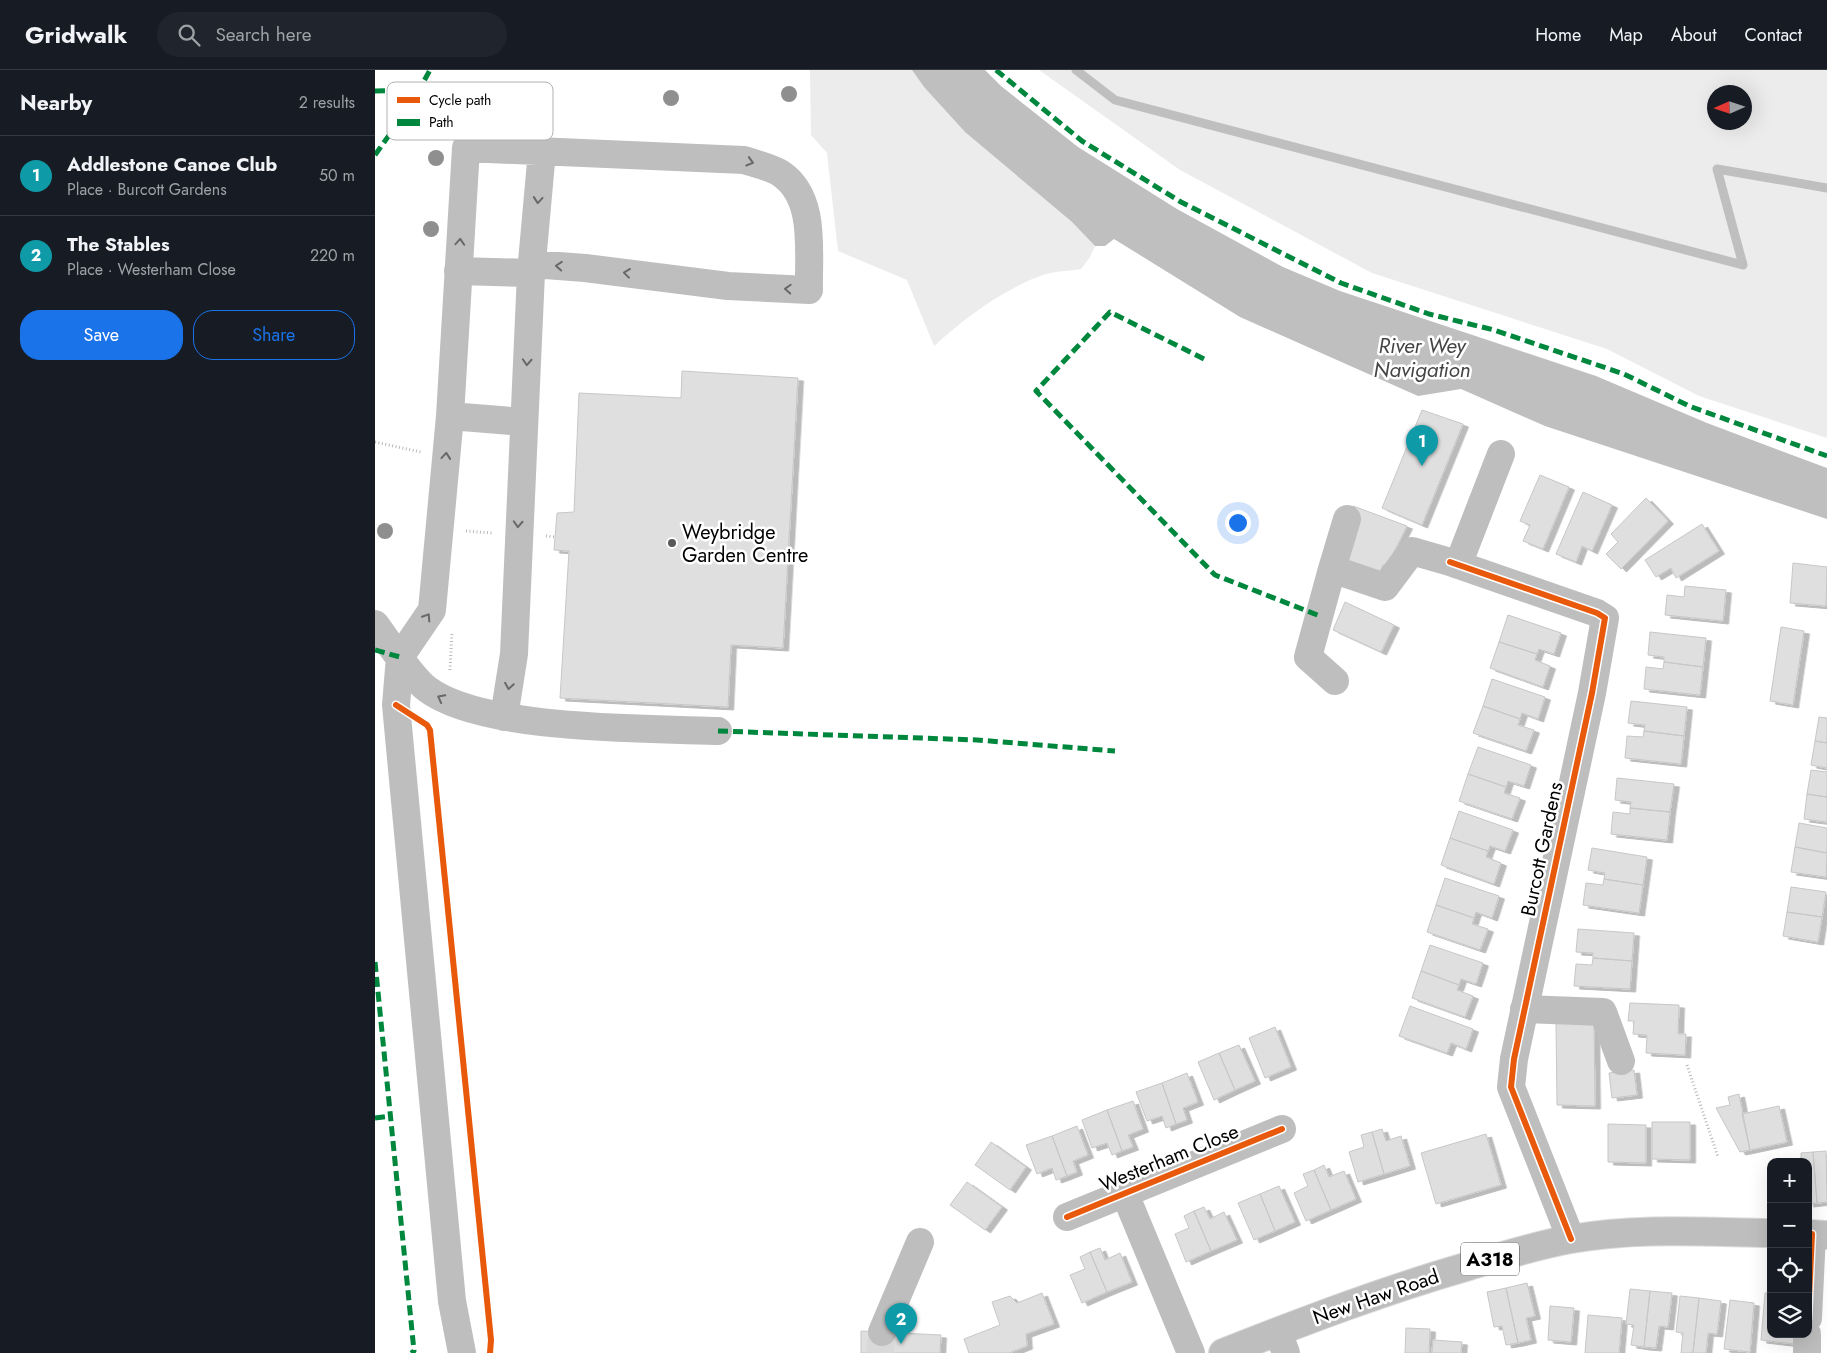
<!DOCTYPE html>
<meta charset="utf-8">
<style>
body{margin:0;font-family:Jost,sans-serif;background:#20242c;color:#f1f3f6}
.controls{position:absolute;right:15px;bottom:15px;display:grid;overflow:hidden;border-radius:10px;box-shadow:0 5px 20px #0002}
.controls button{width:45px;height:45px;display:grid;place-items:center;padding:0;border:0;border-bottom:1px solid #363941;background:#171b24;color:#f1f3f6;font:25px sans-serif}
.compass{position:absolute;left:1332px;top:15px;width:45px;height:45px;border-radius:50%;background:#171b24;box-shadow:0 5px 20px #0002;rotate:267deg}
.you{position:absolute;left:862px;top:452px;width:18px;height:18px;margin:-12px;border:4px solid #fff;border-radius:50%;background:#1a73e8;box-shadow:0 0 0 8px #1a73e833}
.badge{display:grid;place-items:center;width:32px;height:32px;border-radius:50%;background:#1a73e8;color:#fff;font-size:16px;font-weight:700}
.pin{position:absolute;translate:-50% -41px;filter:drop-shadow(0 1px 2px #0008)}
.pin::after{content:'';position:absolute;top:26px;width:18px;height:15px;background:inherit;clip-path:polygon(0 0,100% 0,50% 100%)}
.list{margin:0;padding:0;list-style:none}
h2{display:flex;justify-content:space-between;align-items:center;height:65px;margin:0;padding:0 20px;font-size:21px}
h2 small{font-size:16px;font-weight:400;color:#9ea1a6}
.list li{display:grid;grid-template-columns:32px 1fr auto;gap:15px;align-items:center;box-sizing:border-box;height:80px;padding:0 20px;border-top:1px solid #363941}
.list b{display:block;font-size:19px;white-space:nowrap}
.list p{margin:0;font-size:16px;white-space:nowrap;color:#9ea1a6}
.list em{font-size:16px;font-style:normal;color:#9ea1a6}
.actions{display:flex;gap:10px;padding:15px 20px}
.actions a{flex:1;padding:11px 0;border:1px solid #1a73e8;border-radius:20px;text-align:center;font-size:18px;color:#1a73e8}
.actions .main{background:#1a73e8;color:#fff}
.icon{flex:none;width:28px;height:28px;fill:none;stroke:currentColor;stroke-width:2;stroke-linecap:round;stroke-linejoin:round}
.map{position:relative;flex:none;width:1452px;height:1283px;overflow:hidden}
header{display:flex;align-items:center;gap:30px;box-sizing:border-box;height:70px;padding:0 25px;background:#171b24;border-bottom:1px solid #363941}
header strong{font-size:24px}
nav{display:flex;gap:28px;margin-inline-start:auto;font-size:18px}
.search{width:350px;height:45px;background:#20242c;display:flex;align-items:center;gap:12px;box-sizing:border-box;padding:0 18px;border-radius:28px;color:#9ea1a6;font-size:19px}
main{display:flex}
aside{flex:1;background:#171b24}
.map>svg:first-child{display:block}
</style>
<header>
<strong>Gridwalk</strong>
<div class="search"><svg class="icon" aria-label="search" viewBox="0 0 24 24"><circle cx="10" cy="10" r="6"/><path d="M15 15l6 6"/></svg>Search here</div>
<nav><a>Home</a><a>Map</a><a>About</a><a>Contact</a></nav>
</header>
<main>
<aside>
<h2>Nearby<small>2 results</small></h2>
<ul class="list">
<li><span class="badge" style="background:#0f9aa8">1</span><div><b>Addlestone Canoe Club</b><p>Place · Burcott Gardens</p></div><em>50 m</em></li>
<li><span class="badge" style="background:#0f9aa8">2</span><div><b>The Stables</b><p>Place · Westerham Close</p></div><em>220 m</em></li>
</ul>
<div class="actions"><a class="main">Save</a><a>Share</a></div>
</aside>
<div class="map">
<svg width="1452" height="1283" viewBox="0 0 1452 1283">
<defs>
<filter id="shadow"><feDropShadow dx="5.5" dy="3" stdDeviation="0" flood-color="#0004"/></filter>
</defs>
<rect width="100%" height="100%" fill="#fff"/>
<!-- green -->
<path fill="#ececec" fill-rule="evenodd" d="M435,0H537L549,17L590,62L697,152L720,176L715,187L706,199C694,201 680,201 668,205C628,219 590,248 559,276L532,210L463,181L452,83L436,65Z
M664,0H1452V368L1324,326L1232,279L997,203L805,100ZM1370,22V52H1340V22Z"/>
<!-- water -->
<path fill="#bfbfbf" d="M537,0H610L626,16L703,77L802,139L908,197L965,221L1221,306L1332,353L1452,398V449L1170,356L1086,319L1043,326L865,247L739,169L730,176H720L697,152L590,62L549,17Z"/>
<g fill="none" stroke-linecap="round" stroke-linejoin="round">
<!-- stream -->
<path stroke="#bfbfbf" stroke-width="9" d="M701,0L740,30L1368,195L1342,99L1452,118"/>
</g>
<!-- building -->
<path fill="#dfdfdf" stroke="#c7c7c7" filter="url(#shadow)" d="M307,301L423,308L408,578L356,575L353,637L185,628L194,481L179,480L182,443L199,442L204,323L306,328Z
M1047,340L1088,354L1047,455L1007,438Z
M1165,405L1194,417L1168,479L1148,471L1155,455L1145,451Z
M1208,422L1237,435L1217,481L1207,476L1201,492L1181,484Z
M1271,428L1293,451L1246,499L1231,484L1243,472L1236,464Z
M978,436L1032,456L1012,496L1008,495L1003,507L964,492Z
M1327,454L1344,481L1301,508L1296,498L1281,507L1270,490Z
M1418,493L1452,497L1451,536L1415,533Z
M1310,516L1351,520L1348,551L1290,545L1292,525L1309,527Z
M970,532L1019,555L1006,582L958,560Z
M1133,545L1186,563L1179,584L1164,579L1162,584L1124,572Z
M1406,557L1429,561L1418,635L1395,631Z
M1275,562L1331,568L1328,597L1289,592V587L1273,585Z
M1124,572L1162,584L1160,590L1175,596L1168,617L1115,598Z
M1289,592L1328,597L1325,625L1269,619L1271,597L1288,599Z
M1117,609L1170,627L1163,649L1147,643L1145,649L1108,636Z
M1256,631L1312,637L1309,666L1269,661L1270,655L1253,653Z
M1108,636L1145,649L1143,655L1159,660L1151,681L1098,663Z
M1444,647L1452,648V673L1440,671Z
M1269,661L1309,666L1306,694L1250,688L1252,666L1268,667Z
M1440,671L1452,673V698L1436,695Z
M1103,677L1156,695L1149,716L1133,711L1131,717L1093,704Z
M1436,700L1452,702V727L1432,724Z
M1093,704L1131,717L1129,723L1145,728L1137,749L1084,731Z
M1242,708L1299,714L1295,742L1255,738L1256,732L1240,730Z
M1432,724L1452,727V752L1429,749Z
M1255,738L1295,742L1292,770L1236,764L1238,742L1255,744Z
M1084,741L1138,760L1130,781L1115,776L1113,781L1075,768Z
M1424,753L1452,758V783L1420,777Z
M1075,768L1113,781L1111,787L1126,793L1119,814L1066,795Z
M1420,777L1452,783L1451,807L1416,802Z
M1217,778L1272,787L1268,815L1229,809L1230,803L1213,800Z
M1070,808L1124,826L1117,848L1101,842L1099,848L1061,835Z
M1229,809L1268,815L1264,843L1208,835L1211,813L1228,815Z
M1416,817L1451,822L1447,847L1412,842Z
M1061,835L1099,848L1097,854L1113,859L1105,880L1052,862Z
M1412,842L1447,847L1443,872L1408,866Z
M1203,859L1259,863L1257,891L1218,888V883L1201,882Z
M1055,875L1108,893L1101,914L1086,909L1084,915L1046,901Z
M1218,888L1257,891L1255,919L1199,916L1201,894L1217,895Z
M1046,901L1084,915L1082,920L1098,926L1090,947L1037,928Z
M1255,933L1304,935L1303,964H1311L1310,985L1271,983L1272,965L1258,964L1259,951H1253Z
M1035,936L1098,959L1091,979L1076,973L1072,983L1024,966Z
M1181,951L1219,953L1220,1036L1182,1035Z
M900,957L916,997L890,1008L874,968Z
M864,975L880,1011L860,1020L844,983Z
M844,983L860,1020L839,1030L823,992Z
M1259,1000L1262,1025L1237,1028L1234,1003Z
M812,1003L823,1032L808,1038L812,1050L801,1054L787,1013Z
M787,1013L801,1054L791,1058L787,1046L772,1051L761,1022Z
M1364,1024L1375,1080L1365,1082L1341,1038L1355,1035L1353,1027Z
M758,1031L768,1059L753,1065L758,1077L747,1081L732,1040Z
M1404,1036L1412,1072L1375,1080L1367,1044Z
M732,1040L747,1081L737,1085L732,1073L717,1078L707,1050Z
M1277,1052H1315V1090L1277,1089Z
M1233,1054L1271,1055V1093L1233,1092Z
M702,1056L713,1085L698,1091L702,1102L692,1106L677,1066Z
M1007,1059L1011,1071L1026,1066L1035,1096L1009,1104L997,1062Z
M997,1062L1009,1104L983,1112L974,1082L989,1077L986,1065Z
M1111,1064L1126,1115L1061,1134L1046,1083Z
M677,1066L692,1106L681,1110L677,1098L662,1104L651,1075Z
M616,1072L651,1097L635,1120L600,1095Z
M1451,1081L1452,1132L1442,1133L1438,1082Z
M1438,1082L1442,1133L1433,1134V1092H1426V1083Z
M949,1095L954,1107L969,1101L981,1129L956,1140L939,1100Z
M939,1100L956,1140L931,1151L919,1123L933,1116L928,1104Z
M592,1112L627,1137L610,1160L575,1135Z
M904,1116L920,1152L900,1161L885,1124Z
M885,1124L900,1161L879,1170L863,1133Z
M829,1137L835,1149L849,1142L862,1170L836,1181L819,1141Z
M819,1141L836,1181L811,1192L800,1164L814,1158L809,1146Z
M725,1178L730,1190L745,1183L757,1212L732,1222L715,1182Z
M715,1182L732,1222L707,1233L695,1205L710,1199L705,1187Z
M1152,1213L1160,1246L1151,1248L1156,1270L1143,1273L1131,1218Z
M1131,1218L1143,1273L1131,1275L1127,1256L1119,1257L1112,1222Z
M1255,1219L1275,1221L1269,1277L1256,1275L1259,1255L1251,1254Z
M1275,1221L1297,1223L1293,1257L1284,1256L1281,1278L1269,1277Z
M667,1223L679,1254L651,1264L652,1276L634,1283H594L589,1269L625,1255L617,1232L635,1226L642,1233Z
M1390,1223H1396V1264H1421L1420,1274L1386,1270Z
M1305,1226L1324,1228L1318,1283H1306L1308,1263L1301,1262Z
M1324,1228L1346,1231L1342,1264L1333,1263L1331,1283H1318Z
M1355,1230L1379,1233L1375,1282L1349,1279Z
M1175,1236L1199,1238L1196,1272L1173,1270Z
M1213,1245L1247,1248L1244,1283H1210Z
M1031,1258L1055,1259L1054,1283H1030Z
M486,1261L566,1265L565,1283H486Z
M1058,1270L1087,1272L1086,1283H1057Z"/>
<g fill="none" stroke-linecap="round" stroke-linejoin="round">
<!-- minor-tunnel -->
<path stroke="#d9d9d9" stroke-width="28" stroke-dasharray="28 14" stroke-linecap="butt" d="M505,1283L507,1262"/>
<!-- major casing -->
<g stroke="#dbdbdb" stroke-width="30">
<path id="major" d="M1433,1164L1452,1165
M848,1283C929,1251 1010,1220 1094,1196C1127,1186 1162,1175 1196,1169C1262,1157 1329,1162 1396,1163"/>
</g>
<!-- path -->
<path stroke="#b9b9b9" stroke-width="3" stroke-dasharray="1 2.5" stroke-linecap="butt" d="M0,372L46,382
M91,461L117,463
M171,466L180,467
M75,600L77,562
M1312,995L1343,1087"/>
<!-- minor -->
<path stroke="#bebebe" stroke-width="28" d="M83,201L156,203
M75,346L149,352
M972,449L957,499L1010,517L1037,481L1075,492L1222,543L1230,548L1217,623L1139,989L1136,1017L1196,1169
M1083,495L1126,384
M957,499L933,587L960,611
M0,554C12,570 37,608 52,619C108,661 271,658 343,661
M129,647L139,584L156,203L167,81
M1149,939L1228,942L1246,991
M750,1124L816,1283
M692,1147L907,1059
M1433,1248L1437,1164
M507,1262L545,1172
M903,1262L911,1283
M87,1283L77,1231L21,635L25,587L57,540L75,346L91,78L369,90C381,94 395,97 405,103C442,127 433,182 434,220L353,216L210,198L157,194
M1432,1283V1264"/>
<!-- major -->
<use href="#major" stroke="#bebebe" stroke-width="28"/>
<!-- quiet -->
<path stroke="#00873e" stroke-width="5" stroke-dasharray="10 5" stroke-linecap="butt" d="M621,0L707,71L806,132L966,213L1054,244L1119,260L1249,304L1314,336L1452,386
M0,21L44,20
M0,85L37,33L55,0
M829,289L735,242L661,321L840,505L945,546
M0,580L25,587
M343,661L602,670L740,681
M0,892L39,1281L36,1283
M0,1048L16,1046"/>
<!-- cycleway casing -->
<g stroke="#fff" stroke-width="9">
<path id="cycleway" d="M1075,492L1222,543L1230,548L1217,623L1139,989L1136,1017L1196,1169
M21,635L52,655L55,660L116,1270L115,1283
M692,1147L907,1059
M1433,1248L1437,1164"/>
</g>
<!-- cycleway -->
<use href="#cycleway" stroke="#e8590c" stroke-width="6"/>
</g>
<!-- trees -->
<g fill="#8f8f8f">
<circle cx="414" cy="24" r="8"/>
<circle cx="296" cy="28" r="8"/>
<circle cx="61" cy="88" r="8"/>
<circle cx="56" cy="159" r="8"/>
<circle cx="10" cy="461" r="8"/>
</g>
<!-- one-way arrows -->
<defs><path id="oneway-chevron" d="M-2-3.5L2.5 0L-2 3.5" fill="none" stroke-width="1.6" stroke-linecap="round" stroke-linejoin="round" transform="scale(1.25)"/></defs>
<g stroke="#686868">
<use href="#oneway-chevron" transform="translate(375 92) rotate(17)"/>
<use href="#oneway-chevron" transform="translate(163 130) rotate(95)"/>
<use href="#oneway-chevron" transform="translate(85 172) rotate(-86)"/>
<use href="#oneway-chevron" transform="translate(184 196) rotate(-176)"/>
<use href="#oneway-chevron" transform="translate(252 203) rotate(-173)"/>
<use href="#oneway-chevron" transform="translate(413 219) rotate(-177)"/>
<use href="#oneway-chevron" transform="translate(152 292) rotate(93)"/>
<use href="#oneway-chevron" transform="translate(71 386) rotate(-85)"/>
<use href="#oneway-chevron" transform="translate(143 454) rotate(93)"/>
<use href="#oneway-chevron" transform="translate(52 547) rotate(-57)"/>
<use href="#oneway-chevron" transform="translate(134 616) rotate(99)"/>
<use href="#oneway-chevron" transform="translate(66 628) rotate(-152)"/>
</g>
<!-- markers -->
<circle fill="#595959" stroke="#fff" stroke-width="2" cx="297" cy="473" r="5"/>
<g text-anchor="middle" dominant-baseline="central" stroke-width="5" stroke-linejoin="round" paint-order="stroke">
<!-- shield labels -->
<rect fill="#fff" stroke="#4c4c4c" stroke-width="1" x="1086" y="1172.5" width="58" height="33" rx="4"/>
<g font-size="19" font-weight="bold" fill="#000">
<text x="1115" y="1189">A318</text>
</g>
<!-- poi labels -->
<g font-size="20" fill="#000" stroke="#fff" text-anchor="start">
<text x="307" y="462">Weybridge<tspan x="307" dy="23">Garden Centre</tspan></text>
</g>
<!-- street labels -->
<g font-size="20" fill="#000" stroke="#fff">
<text transform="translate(1167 779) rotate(-78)">Burcott Gardens</text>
<text transform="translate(794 1088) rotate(-22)">Westerham Close</text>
<text transform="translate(1001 1227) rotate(-19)">New Haw Road</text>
</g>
<!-- water labels -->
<g font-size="21" font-style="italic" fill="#444" stroke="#fff">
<text x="1047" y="276">River Wey<tspan x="1047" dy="24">Navigation</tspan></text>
</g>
</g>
<!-- legend -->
<rect x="12" y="12" width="166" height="58" rx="8" fill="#fff" stroke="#b2b2b2" stroke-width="1"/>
<rect x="22" y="27" width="23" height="6" fill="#e8590c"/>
<rect x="22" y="49" width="23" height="7" fill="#00873e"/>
<g font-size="14" fill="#000">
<text x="54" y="35">Cycle path</text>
<text x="54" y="57">Path</text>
</g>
</svg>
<div class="controls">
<button>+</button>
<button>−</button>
<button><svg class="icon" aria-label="locate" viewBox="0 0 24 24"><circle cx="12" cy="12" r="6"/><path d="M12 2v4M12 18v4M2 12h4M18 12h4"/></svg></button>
<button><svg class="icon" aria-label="layers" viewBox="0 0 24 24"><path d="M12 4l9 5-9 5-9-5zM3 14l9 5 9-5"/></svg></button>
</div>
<svg class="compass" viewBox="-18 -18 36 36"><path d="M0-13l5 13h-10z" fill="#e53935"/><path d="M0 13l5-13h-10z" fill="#9ea1a6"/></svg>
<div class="you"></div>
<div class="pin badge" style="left:1047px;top:396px;background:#0f9aa8">1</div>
<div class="pin badge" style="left:526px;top:1274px;background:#0f9aa8">2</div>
</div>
</main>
